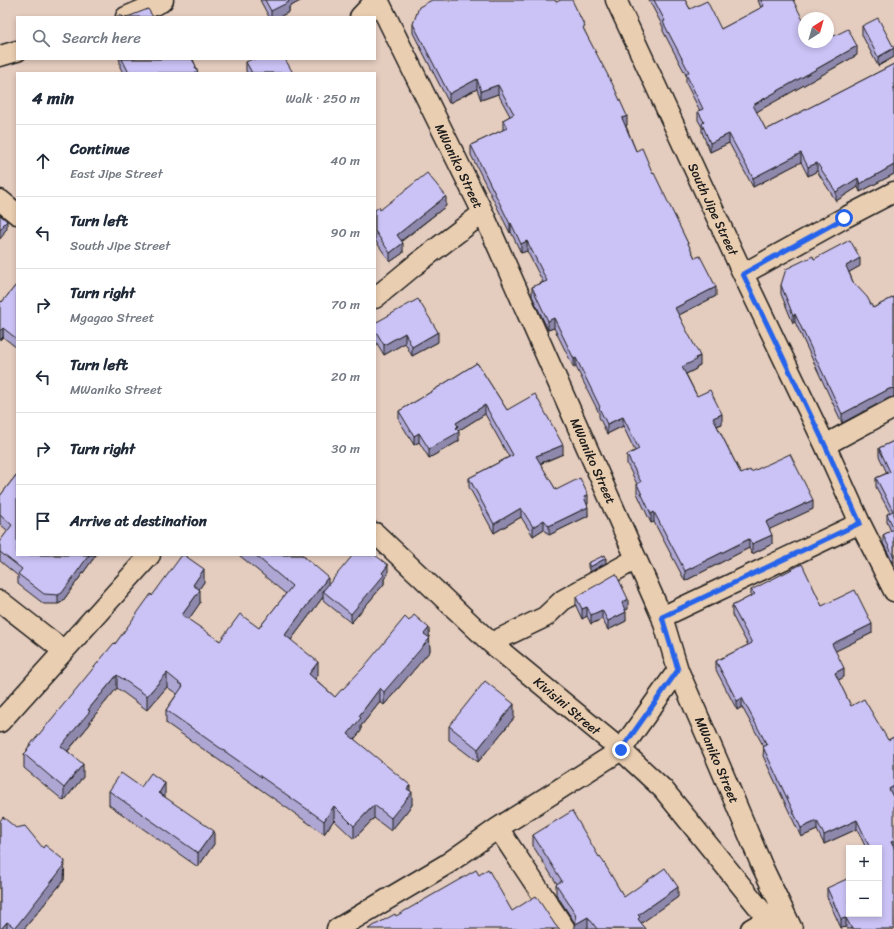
<!DOCTYPE html>
<meta charset="utf-8">
<style>
body{margin:0;font-family:Sriracha,sans-serif;background:#f2f2f3;color:#1f2937}
.controls{position:absolute;right:12px;bottom:12px;display:grid;overflow:hidden;border-radius:0px;box-shadow:0 2px 6px #0003}
.controls button{width:36px;height:36px;display:grid;place-items:center;padding:0;border:0;border-bottom:1px solid #e0e1e3;background:#fff;color:#1f2937;font:20px sans-serif}
.compass{position:absolute;left:798px;top:12px;width:36px;height:36px;border-radius:50%;background:#fff;box-shadow:0 2px 6px #0003;rotate:37deg}
.stop{position:absolute;width:12px;height:12px;margin:-9px;border:3px solid #2563eb;border-radius:50%;background:#fff}
.stop.end{background:#2563eb;border-color:#fff;box-shadow:0 1px 4px #0008}
.list{margin:0;padding:0;list-style:none}
h2{display:flex;justify-content:space-between;align-items:center;height:52px;margin:0;padding:0 16px;font-size:17px}
h2 small{font-size:13px;font-weight:400;color:#747a83}
.list li{display:grid;grid-template-columns:26px 1fr auto;gap:12px;align-items:center;box-sizing:border-box;height:72px;padding:0 16px;border-top:1px solid #e0e1e3}
.list b{display:block;font-size:15px;white-space:nowrap}
.list p{margin:0;font-size:13px;white-space:nowrap;color:#747a83}
.list em{font-size:13px;font-style:normal;color:#747a83}
.icon{flex:none;width:22px;height:22px;fill:none;stroke:currentColor;stroke-width:2;stroke-linecap:round;stroke-linejoin:round}
.map{position:relative;flex:none;width:894px;height:929px;overflow:hidden}
.search{position:absolute;background:#fff;box-shadow:0 2px 6px #0003;left:16px;top:16px;width:360px;height:44px;display:flex;align-items:center;gap:10px;box-sizing:border-box;padding:0 14px;border-radius:0px;color:#747a83;font-size:15px}
.panel{position:absolute;background:#fff;box-shadow:0 2px 6px #0003;left:16px;top:72px;width:360px;height:484px;border-radius:0px}
.map>svg:first-child{display:block}
</style>
<div class="map">
<svg width="894" height="929" viewBox="0 0 894 929">
<rect width="100%" height="100%" fill="#e4ccbf"/>
<filter id="ink" filterUnits="userSpaceOnUse"><feTurbulence type="fractalNoise" baseFrequency=".025" numOctaves="2"/><feDisplacementMap in="SourceGraphic" scale="8" xChannelSelector="R" yChannelSelector="G"/><feConvolveMatrix kernelMatrix="1 2 1 2 8 2 1 2 1" color-interpolation-filters="sRGB"/></filter>
<g filter="url(#ink)">
<g fill="none" stroke-linecap="round" stroke-linejoin="round">
<!-- minor casing -->
<g stroke="#1c1c1c" stroke-width="23">
<path id="minor" d="M378,0L483,213L662,617L678,670L719,764L762,866L792,929
M616,0L743,274L825,445L860,523L894,591
M126,17L161,2L163,0
M360,17L376,0
M0,56L17,51
M0,200L17,214
M743,274L844,218L894,192
M375,298L415,265L483,213
M825,445L894,408
M375,533L491,643L621,750L663,789L768,919L776,929
M0,601L64,651
M662,617L860,523
M491,643L545,617L563,600L636,559
M0,722L150,555
M498,828L565,929
M337,929L447,864L498,828L621,750L678,670
M751,929L768,919"/>
</g>
<!-- minor -->
<use href="#minor" stroke="#eaceb1" stroke-width="20"/>
</g>
<!-- wall -->
<path fill="#afa7d3" stroke="#1c1c1c" d="M260,0H302L289,7V12L279,17H269Z
M649,0H685L690,9L721,29L761,8L758,0H795L793,1L804,42L834,36L857,55L756,112L766,130L894,64V174L860,192L858,187L836,201L817,171L808,176L801,162L753,187L729,143L710,152L702,132V127L698,120V111H700L686,83V75L663,31V27Z
M556,2L585,32L627,125L626,126L636,151L653,174L695,258L716,296L679,315L700,365L696,367V369L686,374L697,396L722,424L717,426L741,474L751,472L813,509L769,529L772,544L752,554L749,548L685,581L654,522L651,523L637,493V484L627,464V455L635,451L623,426L607,434L599,417V413L576,367L574,368L554,328L548,330L532,296V287L543,282L527,251L521,253L511,232L510,233L471,155V145L503,130V120L510,116L498,94L481,100L477,89L449,103L413,33V24Z
M862,26L894,57L878,66L862,35Z
M119,59H193L198,73H123L120,67V61Z
M246,62L293,73H247L246,71Z
M446,206L402,241L403,253L390,262L375,240V210H380Z
M814,259L860,266L849,272L853,282L873,308L894,297V397L889,398L842,423L795,322L793,323L781,294V285Z
M17,284V348L3,337L2,302Z
M375,323L438,342L412,356L405,343L384,355L375,340Z
M477,363L507,410L563,454L540,464L556,490L588,504L587,505L588,516L549,535L544,529L533,536L521,517L494,533L469,487V478L509,457L485,414L458,431L459,441L429,458L419,442L414,445L399,420V411L418,400Z
M894,441V565L883,543V535L891,531L887,522V514L890,513L876,487V478L887,473L879,456V448Z
M17,474V555H96L62,602L58,604H44L18,584V576L0,561V541L8,531L0,524V496Z
M239,555H303L328,585L388,574L384,579V584L351,623L323,600V597L291,640L318,675L315,679L335,697L342,690L429,638L430,651L384,705L380,702L361,726V731L354,739L410,791L412,805L391,831L374,818L354,839L334,820L324,834L166,723V710L177,694L167,687L147,710L117,688L90,721V724L68,751L83,777L64,801L24,768V754L27,751V749L115,644L152,596L204,582L199,589L200,603L188,620L220,641L259,628L286,594Z
M588,563H606L590,572L588,567Z
M751,590L822,606L872,633L835,651L844,677L838,680L851,706L888,740L894,737V795L892,796L894,929H847L846,927L841,928L827,897V888L879,914V848H866L857,829L824,844L817,830L801,837L763,756L764,747L742,707L737,710L716,670V661L748,645L732,615V606L751,596Z
M576,597L628,609L625,610L626,621L608,630L602,619L591,624L587,616L582,619L576,606Z
M514,718L478,762L449,740V726Z
M141,787L165,797L214,844L198,867L109,805V791Z
M0,821L65,875H64V880L24,929H0Z
M533,835L599,857L624,897H678L641,923L646,929H590L588,927L574,929L575,923L556,894V884H557L533,846Z"/>
<!-- shaded-wall -->
<path fill="#8e88ac" stroke="#1c1c1c" d="M287,0H302L289,7V12L279,17H271V11Z
M857,46V55L753,114V105Z
M894,48V57L878,66V57Z
M477,79V89L449,103V94Z
M498,85V94L481,100V91Z
M627,116V125L622,128V118Z
M729,134V143L710,152V143Z
M801,153V162L753,187V178Z
M817,163V171L808,176V167Z
M894,165V174L860,192V184Z
M858,178V187L836,201V192Z
M446,196V206L397,244V235Z
M7,221V229L4,232V234L0,239V230L3,225Z
M511,223V232L510,233V224Z
M527,241V251L521,253V244Z
M403,243V253L390,262V253Z
M860,258V266L846,274V266Z
M716,287V296L675,317V308Z
M795,314V322L793,323V315Z
M554,318V328L548,330V321Z
M3,328V337L0,340V331Z
M438,332V342L412,356V347Z
M405,333V343L384,355V345Z
M700,356V365L696,367V369L682,376V367Z
M576,358V367L574,368V359Z
M894,388V397L889,398L842,423V414L889,389Z
M485,405V414L458,431L459,432V441L429,458V449L456,423Z
M722,414V424L713,427V418Z
M623,417V426L607,434V424Z
M419,433V442L414,445V436Z
M563,445V454L536,465V456Z
M588,495V504L584,506V497Z
M813,500V509L766,531V522Z
M588,507V516L549,535V526Z
M521,508V517L494,533V524Z
M654,512V522L651,523V514Z
M544,520V529L533,536V527Z
M772,535V544L752,554V544Z
M749,539V548L685,581V571Z
M89,555H96L62,602L58,604V595Z
M606,558V563L590,572V567Z
M388,565V574L384,579V584L351,623V614Z
M204,569V582L193,598V585Z
M328,577V590L323,591V597L285,648V635Z
M200,590V603L182,629V615Z
M628,599V609L622,612V603Z
M587,607V616L582,619V609Z
M602,610V619L591,624V615Z
M626,612V621L608,630V621Z
M872,624V633L832,653V644Z
M429,628L430,651L384,705V692L424,634Z
M318,662V675L309,687V674Z
M844,668V677L835,682V673Z
M167,673V687L147,710V696Z
M117,675V688L90,721V724L61,759V746L88,710Z
M380,688V702L361,726V731L348,747V734L359,716Z
M742,698V707L737,710V701Z
M514,704V718L478,762V749Z
M83,764V777L64,801V788Z
M165,783V797L159,793Z
M410,785V794L412,792V805L391,831V818L407,789Z
M894,786V795L889,798V789Z
M374,805V818L354,839V826Z
M334,806V820L324,834V821Z
M857,820V829L824,844V835Z
M817,821V830L801,837V828Z
M214,831V844L198,867V853Z
M894,841V850L891,842Z
M65,861L64,880L24,929H15V928L62,864Z
M678,887V897L640,924L638,929V915Z
M588,917V927L585,929H574V925Z
M846,918V927L841,928V919Z
M7,922V929H1Z"/>
<!-- building -->
<path fill="#cbc2f5" stroke="#1c1c1c" d="M265,0H288L289,2L271,11Z
M432,0H555L556,2L561,0H572L585,27L583,28L614,87L627,116L622,118L636,151L642,148L653,174L654,173L695,258L700,256L716,287L675,308L700,356L695,358L696,360L682,367L697,396L710,390L722,414L713,418L741,474L750,470L751,472L790,454L813,500L766,522L772,535L752,544L749,539L685,571L654,512L651,514L637,484L641,482L627,455L639,449L623,417L607,424L599,408L600,407L576,358L574,359L554,318L548,321L532,287L547,281L527,241L521,244L511,223L510,224L471,145L507,128L503,120L514,114L498,85L481,91L477,79L449,94L413,24L419,7Z
M654,0H685L690,9L707,1L721,29L764,6L761,0H793L804,22V42H828V26L834,36L848,29L857,46L753,105L766,130L894,64V165L860,184L858,178L836,192L817,163L808,167L801,153L753,178L729,134L710,143L702,124L704,122L698,111L703,109L686,74L689,72L663,22L665,21Z
M148,9L153,17H125L130,16Z
M119,15L124,17H116Z
M878,18L894,48L878,57L862,26Z
M122,59H192L196,66L195,67L198,73H129Z
M252,59H285L293,73H252L246,62Z
M427,173L446,196L397,235L403,243L390,253L375,231V210L379,207L380,210Z
M0,215L7,221L3,225H4L0,230Z
M850,240L860,258L846,266L853,282L867,297L873,308L894,297V388L889,389L842,414L795,314L793,315L781,285L786,269L813,256L814,259Z
M17,284V339L3,328L0,331V302L1,301L2,302Z
M418,299L438,332L412,347L405,333L384,345L375,330V323Z
M477,363L507,410L535,394L563,445L536,456L556,490L580,478L588,495L584,497L588,507L549,526L544,520L533,527L521,508L494,524L469,478L513,455L485,405L456,423L458,426L456,428L459,432L429,449L419,433L414,436L399,411L418,400Z
M894,441V529L887,514L893,511L876,478L890,472L879,448Z
M17,474V555H89L62,593L58,595L44,594L18,574L22,569L0,552V541L12,525L0,514V496Z
M894,529V557L883,535Z
M182,555H184L204,569L193,585L200,590L182,615L220,641L240,614L259,628L292,586L255,555H302L328,577L285,635L318,662L309,674L335,697L341,690H342L364,667L405,617L409,621L414,615L429,628L424,634L430,638L384,692L380,688L359,716L361,718L348,734L410,785L407,789L412,792L391,818L374,805L354,826L334,806L324,821L166,710L183,686L167,673L147,696L117,675L88,710L90,711L61,746L83,764L64,788L24,754L28,750L27,749L114,643L115,644L151,594L152,596Z
M353,555H375L388,565L382,573L384,575L351,614L323,591Z
M605,555L606,558L590,567L588,563Z
M802,564L822,606L855,590L872,624L832,644L844,668L835,673L851,706L864,699L888,740L894,737V786L889,789L894,799V841L891,842L894,848V929H852L846,918L841,919L827,888L849,878V914H879V848H870L857,820L824,835L817,821L801,828L763,747L767,745L742,698L737,701L716,661L752,643L732,606L755,594L751,590Z
M616,574L628,599L622,603L626,612L608,621L602,610L591,615L587,607L582,609L576,597Z
M485,681L514,704L478,749L449,726Z
M121,773L141,787L151,773L165,783L159,793L214,831L198,853L109,791Z
M572,811L599,857L600,856L624,897L665,868L678,887L638,915L640,917L638,919L646,929H597L588,917L574,925L576,919L575,913L556,884L562,881L533,835Z
M3,817L16,828L25,826L43,848L45,845L65,861L62,864L64,866L15,928L7,922L1,929H0V821Z
M488,869L512,911L536,896L556,926L560,929H368L395,914L396,916L476,870L479,875Z"/>
</g>
<g fill="none" stroke-linecap="round" stroke-linejoin="round" filter="url(#ink)">
<!-- route -->
<path stroke="#2563eb" stroke-width="5" d="M621,750L678,670L662,617L860,523L825,445L743,274L844,218"/>
</g>
<g text-anchor="middle" dominant-baseline="central" stroke-width="3" stroke-linejoin="round" paint-order="stroke">
<!-- street labels -->
<g font-size="13" fill="#1c1c1c" stroke="#eaceb1">
<text transform="translate(459 166) rotate(64)">MWaniko Street</text>
<text transform="translate(713 209) rotate(65)">South Jipe Street</text>
<text transform="translate(593 461) rotate(66)">MWaniko Street</text>
<text transform="translate(567 706) rotate(40)">Kivisini Street</text>
<text transform="translate(717 760) rotate(67)">MWaniko Street</text>
</g>
</g>
</svg>
<div class="controls">
<button>+</button>
<button>−</button>
</div>
<svg class="compass" viewBox="-18 -18 36 36"><path d="M0-13l5 13h-10z" fill="#e53935"/><path d="M0 13l5-13h-10z" fill="#747a83"/></svg>
<div class="stop" style="left:844px;top:218px"></div>
<div class="stop end" style="left:621px;top:750px"></div>
<div class="search"><svg class="icon" aria-label="search" viewBox="0 0 24 24"><circle cx="10" cy="10" r="6"/><path d="M15 15l6 6"/></svg>Search here</div>
<section class="panel">
<h2>4 min<small>Walk · 250 m</small></h2>
<ul class="list">
<li><svg class="icon" aria-label="ahead" viewBox="0 0 24 24"><path d="M12 20V5M6 11l6-6 6 6"/></svg><div><b>Continue</b><p>East Jipe Street</p></div><em>40 m</em></li>
<li><svg class="icon" aria-label="left" viewBox="0 0 24 24"><path d="M17 20v-9H6M10 6l-5 5 5 5"/></svg><div><b>Turn left</b><p>South Jipe Street</p></div><em>90 m</em></li>
<li><svg class="icon" aria-label="right" viewBox="0 0 24 24"><path d="M7 20v-9h11M14 6l5 5-5 5"/></svg><div><b>Turn right</b><p>Mgagao Street</p></div><em>70 m</em></li>
<li><svg class="icon" aria-label="left" viewBox="0 0 24 24"><path d="M17 20v-9H6M10 6l-5 5 5 5"/></svg><div><b>Turn left</b><p>MWaniko Street</p></div><em>20 m</em></li>
<li><svg class="icon" aria-label="right" viewBox="0 0 24 24"><path d="M7 20v-9h11M14 6l5 5-5 5"/></svg><div><b>Turn right</b></div><em>30 m</em></li>
<li><svg class="icon" aria-label="arrive" viewBox="0 0 24 24"><path d="M6 21V4h12l-3 4 3 4H6"/></svg><div><b>Arrive at destination</b></div></li>
</ul>
</section>
</div>
